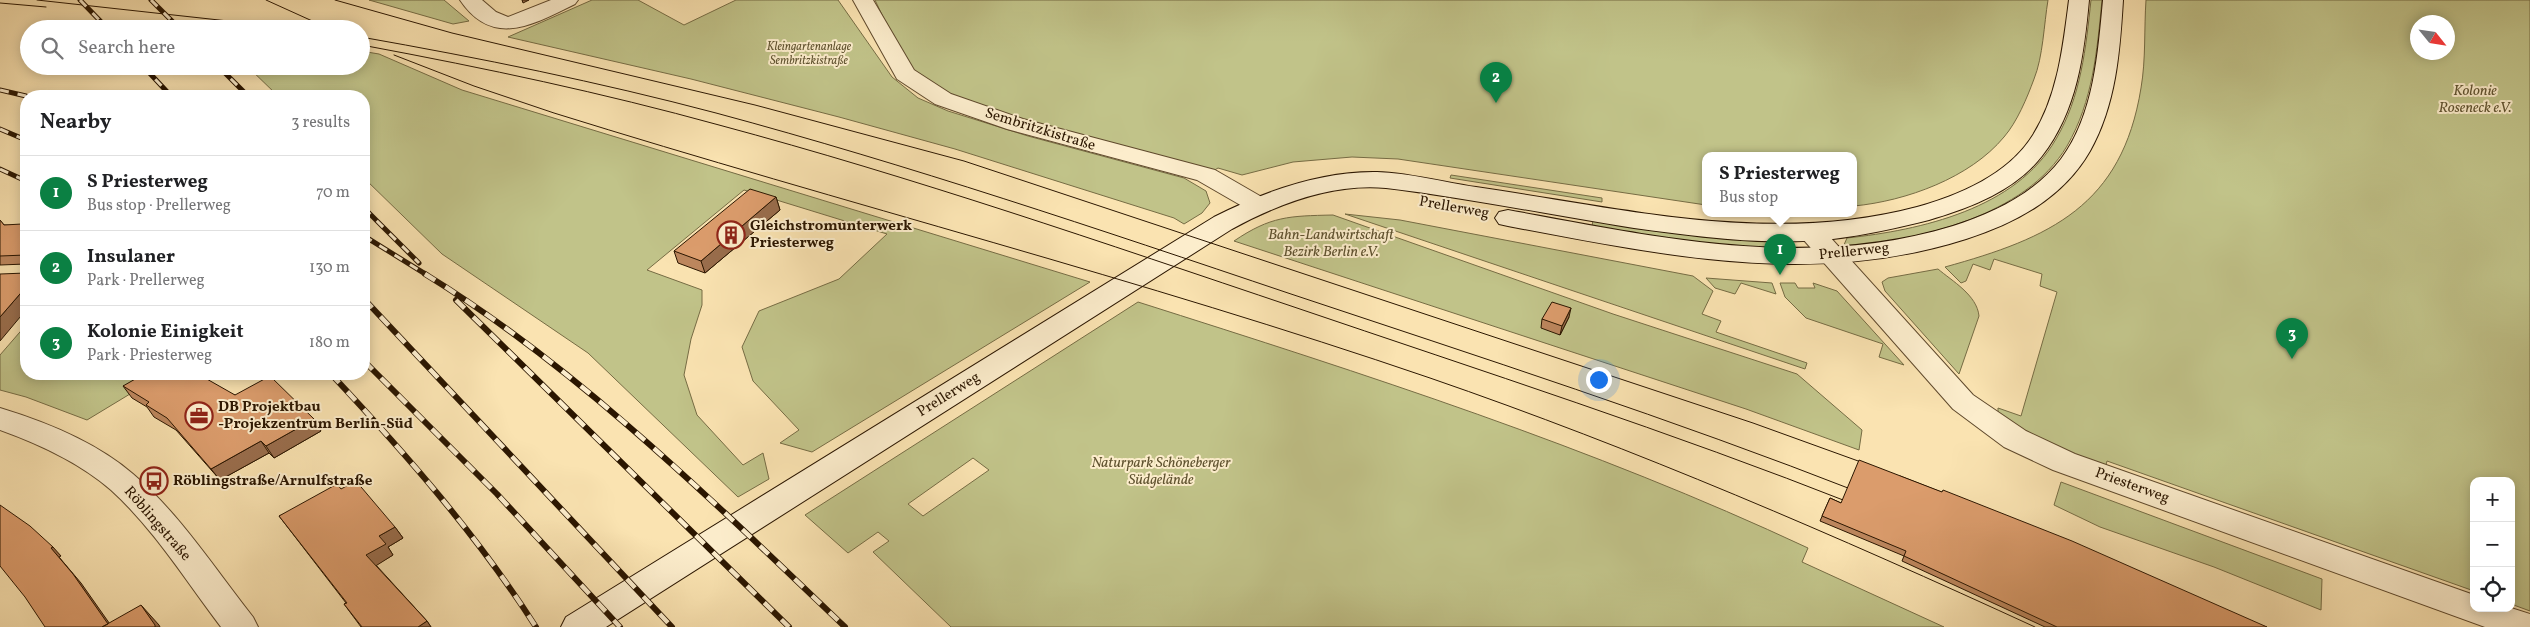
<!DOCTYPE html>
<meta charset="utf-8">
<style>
body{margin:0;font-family:Vollkorn,serif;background:#f2f2f2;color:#202124}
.controls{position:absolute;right:15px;bottom:15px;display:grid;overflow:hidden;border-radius:10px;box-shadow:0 2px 12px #0003}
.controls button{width:45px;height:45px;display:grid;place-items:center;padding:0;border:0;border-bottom:1px solid #e0e0e0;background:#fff;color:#202124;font:25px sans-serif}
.compass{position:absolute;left:2410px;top:15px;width:45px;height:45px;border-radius:50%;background:#fff;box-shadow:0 2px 12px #0003;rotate:120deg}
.you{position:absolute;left:1598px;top:379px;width:18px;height:18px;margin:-12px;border:4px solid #fff;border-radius:50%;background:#1a73e8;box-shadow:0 0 0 8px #1a73e833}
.badge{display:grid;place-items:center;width:32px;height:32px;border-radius:50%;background:#0b8043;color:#fff;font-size:16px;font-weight:700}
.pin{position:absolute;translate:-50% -41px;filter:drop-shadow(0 1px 2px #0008)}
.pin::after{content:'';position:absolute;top:26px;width:18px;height:15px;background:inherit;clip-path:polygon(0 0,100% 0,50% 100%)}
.popup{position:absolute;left:1702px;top:152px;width:155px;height:65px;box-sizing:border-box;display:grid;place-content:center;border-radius:10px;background:#fff;filter:drop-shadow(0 1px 4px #0005);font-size:16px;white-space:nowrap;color:#757577}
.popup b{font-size:19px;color:#202124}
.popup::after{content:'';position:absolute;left:50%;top:100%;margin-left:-10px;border:10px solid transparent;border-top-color:#fff}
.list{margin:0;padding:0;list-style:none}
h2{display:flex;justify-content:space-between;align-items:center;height:65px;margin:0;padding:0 20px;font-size:21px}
h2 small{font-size:16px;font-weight:400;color:#757577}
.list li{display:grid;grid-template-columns:32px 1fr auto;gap:15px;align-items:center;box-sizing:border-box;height:75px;padding:0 20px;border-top:1px solid #e0e0e0}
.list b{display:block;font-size:19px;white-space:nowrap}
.list p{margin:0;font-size:16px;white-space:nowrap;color:#757577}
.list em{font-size:16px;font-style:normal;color:#757577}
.icon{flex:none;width:28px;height:28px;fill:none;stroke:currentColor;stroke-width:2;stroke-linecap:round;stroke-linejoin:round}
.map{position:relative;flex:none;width:2530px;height:627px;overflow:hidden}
.search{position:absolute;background:#fff;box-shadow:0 2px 12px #0003;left:20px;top:20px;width:350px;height:55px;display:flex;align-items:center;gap:12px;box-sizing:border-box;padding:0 18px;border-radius:28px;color:#757577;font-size:19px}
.panel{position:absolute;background:#fff;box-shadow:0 2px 12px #0003;left:20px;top:90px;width:350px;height:290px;border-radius:20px}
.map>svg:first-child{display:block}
</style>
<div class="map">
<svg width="2530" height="627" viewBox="0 0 2530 627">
<rect width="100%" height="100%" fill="#fae3b1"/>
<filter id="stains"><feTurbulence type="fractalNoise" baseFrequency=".004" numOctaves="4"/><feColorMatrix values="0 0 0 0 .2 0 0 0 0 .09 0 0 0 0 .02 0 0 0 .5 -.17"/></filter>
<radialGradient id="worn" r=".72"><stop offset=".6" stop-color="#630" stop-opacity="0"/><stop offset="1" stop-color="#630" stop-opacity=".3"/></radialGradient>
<!-- green -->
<path fill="#c1c389" stroke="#766c44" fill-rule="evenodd" d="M369,0H444L469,21L453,24Z
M592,0H638L684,25L736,0H838L892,77L918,98L948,111L1028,136L1184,178L1206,191L1210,203L1202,213L1184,224L1174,218L955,149L839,117L691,79L508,37Z
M875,0H2048C2044,24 2043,57 2034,79C2027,98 2017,122 2004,137C1970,178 1906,201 1854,206V156H1706V205L1398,159L1352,157L1293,162L1242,175L1218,168L1213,171L1103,144L961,100L920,79L904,61Z
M2091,0H2102C2097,51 2093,101 2067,146C2025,217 1918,240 1843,247L1847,238C1921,230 2016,209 2056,139C2081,97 2086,47 2091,0Z
M2146,0H2530V611L2511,604V481H2474V591L2107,461L2105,469L1998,418V408L2021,416L2057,292L2040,286L2042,274L1994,259L1990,270L1973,264L1966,281L1961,283L1945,267C2050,238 2122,206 2141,88C2146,59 2144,29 2146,0ZM2418,22H2448V52H2418Z
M361,51L379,54L462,90L1090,282L812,452L780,443L799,430L753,381L742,347L759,311L839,279L887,234L744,190L647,270L702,290V305L691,339L684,375L697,415L743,465L763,453L769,479L738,497L588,353L442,254L364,178V96H278L247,66H361Z
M1451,175L1602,198V202L1450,178Z
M1345,214L1400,220L1693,276L1713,291L1702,314L1721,321L1716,332L1807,363L1805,369Z
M1333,215L1613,314L1797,374L1862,430L1859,450L1746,409L1234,241C1271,216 1289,216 1333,215Z
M1593,220L1699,236L1777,241L1783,249L1687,242L1592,226Z
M1938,269C1952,281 1977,295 1979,316L1959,374L1885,291L1882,282L1888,278Z
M1706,278L1772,283L1776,294L1741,283L1735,294L1715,288Z
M1780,283H1795L1798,288H1815L1813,283L1837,291L1904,365L1879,357L1883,344L1806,318L1785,297Z
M1138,302C1365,374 1592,447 1808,548L1802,562L1944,627H951L873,552L889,541L878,532L848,553L805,515ZM973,458L989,470L923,516L908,504Z
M26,325V374H163L87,420L26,397L0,390V355Z
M2061,482L2322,579L2321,610L2214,567L2100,527L2054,505Z"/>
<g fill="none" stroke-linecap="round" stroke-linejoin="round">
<!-- minor casing -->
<g stroke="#5f492c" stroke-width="2">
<path id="minor" d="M460,0H482L496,12L508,17L551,0H578L575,4C534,24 493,49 460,0Z
M853,0H873L914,70L951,94L1023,119L1215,170L1267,200L1271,205L1267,210L1258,213L1249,210L1197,180L1007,129L935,104L897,79Z
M1811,224L1820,226L1973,395L2026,431L2075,454L2474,595V608H2511L2530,614V627H2485L2053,470L2004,447L1953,409L1802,238L1798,232L1802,226Z"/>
</g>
<!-- tertiary casing -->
<g stroke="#5f492c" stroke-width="2">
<path id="tertiary" d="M0,408C46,422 96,442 133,474C180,514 215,569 253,617L258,627H221C186,581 154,529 111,490C80,463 39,444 0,430Z"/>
</g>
<!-- secondary casing -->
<g stroke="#2b1600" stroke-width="2">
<path id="secondary" d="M2069,0H2089C2084,55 2077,111 2042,156C2015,191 1970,208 1929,220C1897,228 1866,235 1833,239C1767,246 1699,237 1634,228C1551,215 1469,198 1386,188C1332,183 1278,204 1232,229L606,627H561L566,617L1214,217C1263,192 1321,171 1377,172C1409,173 1443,182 1476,187C1622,208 1770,246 1917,207C1960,195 2009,174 2033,135C2058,95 2063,46 2069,0Z
M2103,0H2123C2120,51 2116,105 2090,151C2063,198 2016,223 1966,239C1813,288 1662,255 1508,226L1499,224L1495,218L1499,212L1508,210C1654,237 1807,271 1953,226C1993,213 2034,194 2061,159C2094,115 2098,53 2103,0Z"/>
</g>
<!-- minor -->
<use href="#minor" fill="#fcedcc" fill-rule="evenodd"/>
<!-- tertiary -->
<use href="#tertiary" fill="#fcedcc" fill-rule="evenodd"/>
<!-- secondary -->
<use href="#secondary" fill="#fcedcc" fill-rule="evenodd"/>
<!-- tram -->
<path stroke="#2b1600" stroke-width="1" d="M37,0L301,29
M266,0L330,29
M335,0L452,33L755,105L964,161L1753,423L1872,466
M0,3L46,7
M361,37C480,58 599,82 716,113C909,165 1098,229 1288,293C1480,357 1672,419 1861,493
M367,46C485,68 603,93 719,125C913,177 1104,243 1294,307C1482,371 1671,432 1856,505
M394,55L474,86L554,113C846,204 1141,279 1430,378C1636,449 1837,536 2035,627
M1900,476L1954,497"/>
<!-- rail-far1 casing -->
<g stroke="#2b1600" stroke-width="5">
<path id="rail-far1" d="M80,0L108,29
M151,0L180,29
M143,66L171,96
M218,66L248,96
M0,90L26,96
M0,129L26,140
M0,169L26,181
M364,208L419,263
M364,236L427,275"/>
</g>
<!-- rail casing -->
<g stroke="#2b1600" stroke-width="6">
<path id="rail" d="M425,274C577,367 716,504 845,627
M364,299L672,627
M456,300L789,627
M364,361L497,494L620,627
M331,374C406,454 477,535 536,627"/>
</g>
<!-- rail-far1 -->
<use href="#rail-far1" stroke="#fcedcc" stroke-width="3" stroke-dasharray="9" stroke-linecap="butt"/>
<!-- rail -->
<use href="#rail" stroke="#fcedcc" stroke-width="4.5" stroke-dasharray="12" stroke-linecap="butt"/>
</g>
<!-- wall -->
<path fill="#bc865d" stroke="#2b1600" d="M776,197L780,210L705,273L678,263L674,251Z
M0,220L4,225L26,226V264L0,265Z
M1569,317L1560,335L1541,328L1542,319Z
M123,386L235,395L321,431L274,458L269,453L220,480L176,430L154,417L147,407L132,398Z
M341,489L395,527L403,538L388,547L393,555L376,565L427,621L431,627H361L344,604L346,603L279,516Z
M1830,498L1841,503L2267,627H2045L1902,561L1904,556L1820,521Z"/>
<!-- shaded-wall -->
<path fill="#996d4c" stroke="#2b1600" d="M522,0H529L523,3Z
M776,197L780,210L705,273L701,261Z
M26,287V310L0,341V317Z
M1571,308L1569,317L1560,335L1562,326Z
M314,419L321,431L274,458L266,446Z
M261,441L269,453L220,480L211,469Z
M395,527L403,538L388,547L393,555L374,567L366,555L379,536Z
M53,547L61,556L59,557L81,583L112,627H102L51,548Z
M141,605L159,625L160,627H155Z
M427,621L431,627H418Z"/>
<!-- building -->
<path fill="#db9c6c" stroke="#2b1600" d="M750,189L776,197L701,261L674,251Z
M0,220L4,225L22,224L26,226V255L0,256Z
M26,273V287L0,317V274Z
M1552,302L1571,308L1562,326L1542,319Z
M144,374H198L235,395L270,376L314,419L266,446L261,441L211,469L167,418L146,405L149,402L123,386Z
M1859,460L1942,492L1943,490L2072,541L2267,627H2057L1904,556L1906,551L1822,516L1830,498L1841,503Z
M356,481L395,527L379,536L386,544L366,555L427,621L418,627H362L344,604L347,603L279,516L337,484L341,489Z
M0,505L30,526L53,547L51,548L73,574L108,624L102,627H45L25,597L0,566Z
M141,605L155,625V627H102Z"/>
<!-- icons -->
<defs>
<g id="building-ring" transform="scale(1.4375)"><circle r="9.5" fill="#fcedcc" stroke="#8f2418" stroke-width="1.5"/><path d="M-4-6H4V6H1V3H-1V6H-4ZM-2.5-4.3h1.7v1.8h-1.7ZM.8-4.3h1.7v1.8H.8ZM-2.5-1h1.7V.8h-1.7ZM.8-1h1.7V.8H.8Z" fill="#8f2418"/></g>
<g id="office-ring" transform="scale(1.4375)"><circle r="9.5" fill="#fcedcc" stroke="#8f2418" stroke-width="1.5"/><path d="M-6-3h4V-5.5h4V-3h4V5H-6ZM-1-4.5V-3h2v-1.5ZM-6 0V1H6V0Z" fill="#8f2418"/></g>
<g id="bus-ring" transform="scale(1.4375)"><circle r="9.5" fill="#fcedcc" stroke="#8f2418" stroke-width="1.5"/><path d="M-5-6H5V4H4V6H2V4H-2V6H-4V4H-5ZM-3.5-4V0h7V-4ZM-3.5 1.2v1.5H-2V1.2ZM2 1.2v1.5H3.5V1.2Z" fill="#8f2418"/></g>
</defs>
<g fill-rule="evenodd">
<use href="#building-ring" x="731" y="235"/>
<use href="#office-ring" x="199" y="416"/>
<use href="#bus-ring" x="154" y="481"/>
</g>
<g text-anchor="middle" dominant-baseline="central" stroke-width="4" stroke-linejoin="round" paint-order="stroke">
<!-- far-park labels -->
<g font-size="12" font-style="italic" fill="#605330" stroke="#fcedcc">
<text x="809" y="47">Kleingartenanlage<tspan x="809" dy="14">Sembritzkistraße</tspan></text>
</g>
<!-- park labels -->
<g font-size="15" font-style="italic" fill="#605330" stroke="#fcedcc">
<text x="2475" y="91">Kolonie<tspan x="2475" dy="17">Roseneck e.V.</tspan></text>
<text x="1331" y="235">Bahn-Landwirtschaft<tspan x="1331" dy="17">Bezirk Berlin e.V.</tspan></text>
<text x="1161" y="463">Naturpark Schöneberger<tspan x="1161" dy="17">Südgelände</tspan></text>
</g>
<!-- street labels -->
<g font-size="15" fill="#2b1600" stroke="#fcedcc">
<text transform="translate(1040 130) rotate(17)">Sembritzkistraße</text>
<text transform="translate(1454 208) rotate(10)">Prellerweg</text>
<text transform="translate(1854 252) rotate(-6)">Prellerweg</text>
<text transform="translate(949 395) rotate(-32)">Prellerweg</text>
<text transform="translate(2132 486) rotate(20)">Priesterweg</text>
<text transform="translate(157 524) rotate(49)">Röblingstraße</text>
</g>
<!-- poi labels -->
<g font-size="15" font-weight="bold" fill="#2b1600" stroke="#fcedcc" text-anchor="start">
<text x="750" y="226">Gleichstromunterwerk<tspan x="750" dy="17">Priesterweg</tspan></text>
<text x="218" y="407">DB Projektbau<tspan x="218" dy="17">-Projekzentrum Berlin-Süd</tspan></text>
<text x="173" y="481">Röblingstraße/Arnulfstraße</text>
</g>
</g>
<rect width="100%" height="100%" filter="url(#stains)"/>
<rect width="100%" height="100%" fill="url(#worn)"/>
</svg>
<div class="controls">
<button>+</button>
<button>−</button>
<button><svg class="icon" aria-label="locate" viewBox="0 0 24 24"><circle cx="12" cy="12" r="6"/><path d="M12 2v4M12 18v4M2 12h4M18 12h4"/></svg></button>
</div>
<svg class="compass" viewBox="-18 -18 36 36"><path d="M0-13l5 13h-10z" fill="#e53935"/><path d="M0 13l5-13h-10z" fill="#757577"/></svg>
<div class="you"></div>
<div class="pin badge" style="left:1780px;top:275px">1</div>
<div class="popup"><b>S Priesterweg</b>Bus stop</div>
<div class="pin badge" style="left:1496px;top:103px">2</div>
<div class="pin badge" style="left:2292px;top:359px">3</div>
<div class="search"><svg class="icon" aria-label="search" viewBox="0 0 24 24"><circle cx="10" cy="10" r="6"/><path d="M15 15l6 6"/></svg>Search here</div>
<section class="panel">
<h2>Nearby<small>3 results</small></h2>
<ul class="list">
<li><span class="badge">1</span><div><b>S Priesterweg</b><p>Bus stop · Prellerweg</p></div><em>70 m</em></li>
<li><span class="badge">2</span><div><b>Insulaner</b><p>Park · Prellerweg</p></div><em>130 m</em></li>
<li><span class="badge">3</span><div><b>Kolonie Einigkeit</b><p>Park · Priesterweg</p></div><em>180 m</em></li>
</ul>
</section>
</div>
